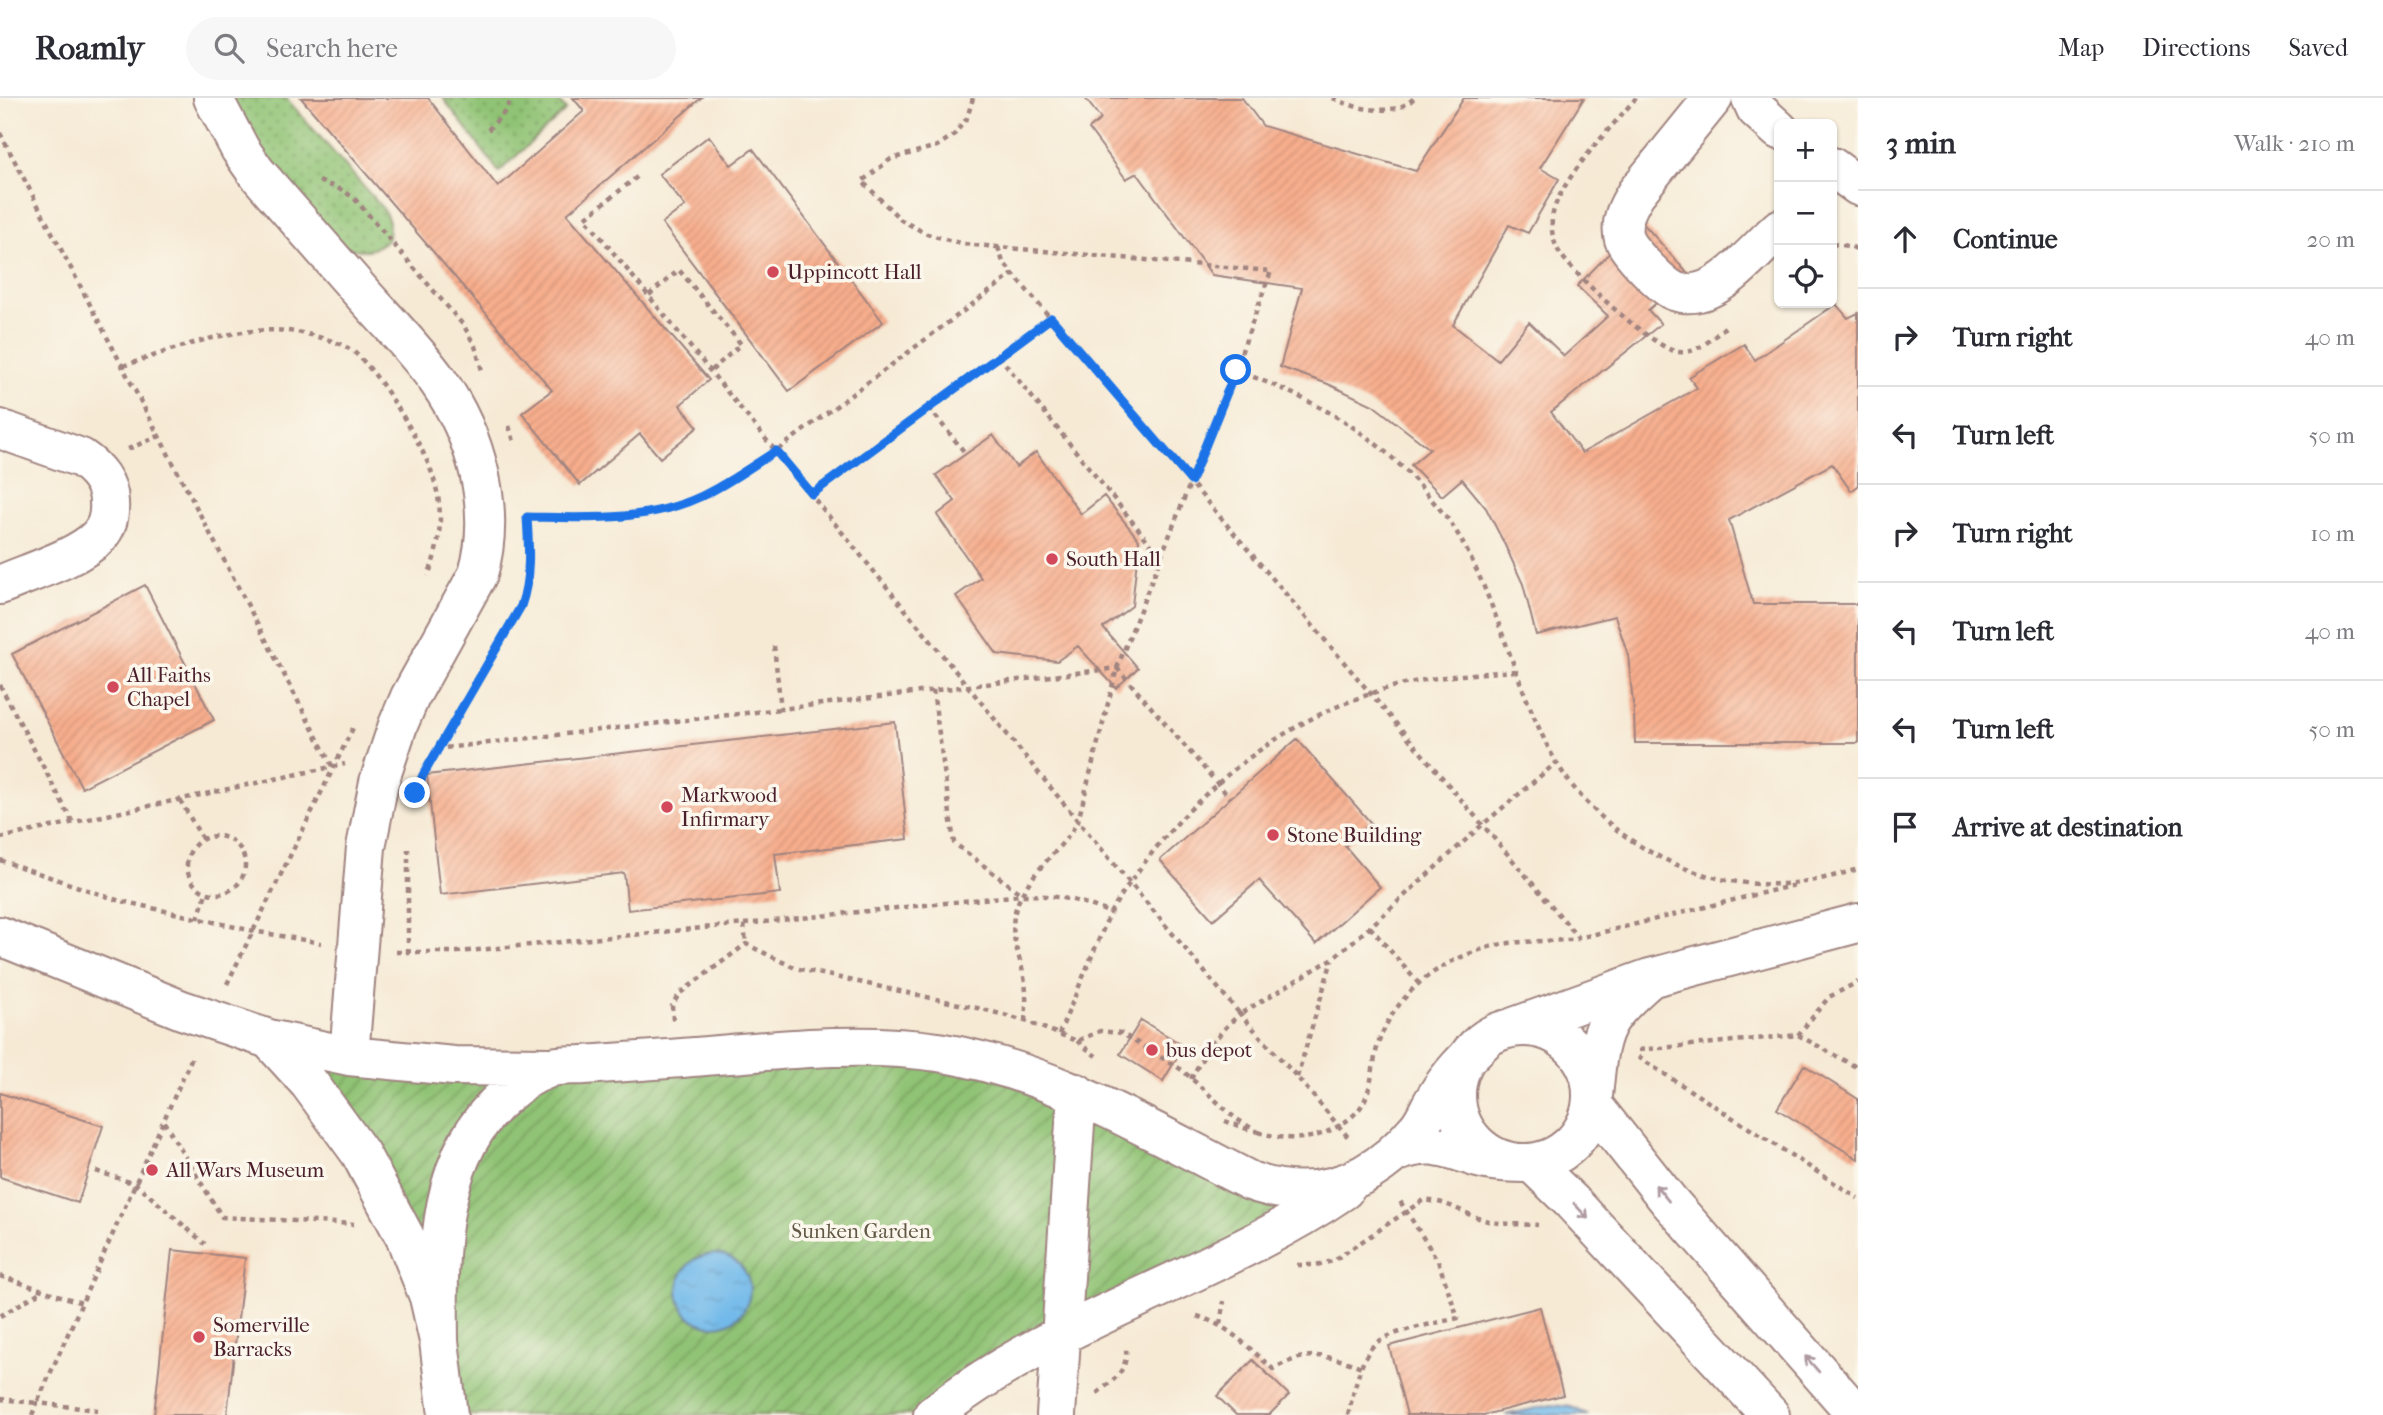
<!DOCTYPE html>
<meta charset="utf-8">
<style>
body{margin:0;font-family:"IM FELL French Canon",serif;background:#f7f7f7;color:#2b2b33}
.controls{position:absolute;right:21px;top:21px;display:grid;overflow:hidden;border-radius:10px;box-shadow:0 2px 5px #0004}
.controls button{width:63px;height:63px;display:grid;place-items:center;padding:0;border:0;border-bottom:2px solid #e1e1e2;background:#fff;color:#2b2b33;font:35px sans-serif}
.stop{position:absolute;width:21px;height:21px;margin:-16px;border:5px solid #1a73e8;border-radius:50%;background:#fff}
.stop.end{background:#1a73e8;border-color:#fff;box-shadow:0 2px 7px #0008}
.list{margin:0;padding:0;list-style:none}
h2{display:flex;justify-content:space-between;align-items:center;height:91px;margin:0;padding:0 28px;font-size:30px}
h2 small{font-size:23px;font-weight:400;color:#7c7c81}
.list li{display:grid;grid-template-columns:46px 1fr auto;gap:21px;align-items:center;box-sizing:border-box;height:98px;padding:0 28px;border-top:2px solid #e1e1e2}
.list b{display:block;font-size:26px;white-space:nowrap}
.list em{font-size:23px;font-style:normal;color:#7c7c81}
.icon{flex:none;width:38px;height:38px;fill:none;stroke:currentColor;stroke-width:2;stroke-linecap:round;stroke-linejoin:round}
.map{position:relative;flex:none;width:1858px;height:1317px;overflow:hidden}
header{display:flex;align-items:center;gap:42px;box-sizing:border-box;height:98px;padding:0 35px;background:#fff;border-bottom:2px solid #e1e1e2}
header strong{font-size:33px}
nav{display:flex;gap:38px;margin-inline-start:auto;font-size:24px}
.search{width:490px;height:63px;background:#f7f7f7;display:flex;align-items:center;gap:18px;box-sizing:border-box;padding:0 24px;border-radius:38px;color:#7c7c81;font-size:26px}
main{display:flex}
aside{flex:1;background:#fff}
.map>svg:first-child{display:block}
</style>
<header>
<strong>Roamly</strong>
<div class="search"><svg class="icon" aria-label="search" viewBox="0 0 24 24"><circle cx="10" cy="10" r="6"/><path d="M15 15l6 6"/></svg>Search here</div>
<nav><a>Map</a><a>Directions</a><a>Saved</a></nav>
</header>
<main>
<div class="map">
<svg width="1858" height="1317" viewBox="0 0 1858 1317">
<defs>
<pattern id="grass-dots" width="8" height="8" patternUnits="userSpaceOnUse" patternTransform="scale(1.75)"><rect width="8" height="8" fill="#90c374"/><path d="M2 2h.1M6 6h.1" fill="none" stroke="#789e5f" stroke-width="1.8" stroke-linecap="round"/></pattern>
<pattern id="garden-furrows" width="10" height="10" patternUnits="userSpaceOnUse" patternTransform="scale(1.75)"><rect width="10" height="10" fill="#90c374"/><path d="M-1 1l2-2M0 10L10 0M9 11l2-2" fill="none" stroke="#789e5f"/></pattern>
<pattern id="water-ripples" width="26" height="14" patternUnits="userSpaceOnUse" patternTransform="scale(1.75)"><rect width="26" height="14" fill="#72baea"/><path d="M2 4q2-2 4 0t4 0M15 11q2-2 4 0t4 0" fill="none" stroke="#649fc9"/></pattern>
<pattern id="building-hatch" width="6" height="6" patternUnits="userSpaceOnUse" patternTransform="scale(1.75)"><rect width="6" height="6" fill="#f7ae8d"/><path d="M-1 1l2-2M0 6l6-6M5 7l2-2" fill="none" stroke="#d5957a"/></pattern>
</defs>
<rect width="100%" height="100%" fill="#fbf7ec"/>
<filter id="ink" filterUnits="userSpaceOnUse"><feTurbulence type="fractalNoise" baseFrequency=".0143" numOctaves="2"/><feDisplacementMap in="SourceGraphic" scale="14" xChannelSelector="R" yChannelSelector="G"/><feConvolveMatrix kernelMatrix="1 2 1 2 8 2 1 2 1" color-interpolation-filters="sRGB"/></filter>
<filter id="wash" filterUnits="userSpaceOnUse"><feTurbulence type="fractalNoise" baseFrequency=".00686" numOctaves="4" result="noise"/><feDisplacementMap in="SourceGraphic" scale="28" xChannelSelector="R" yChannelSelector="G"/><feGaussianBlur stdDeviation="1.57" result="paint"/><feColorMatrix in="noise" values="0 0 0 0 0 0 0 0 0 0 0 0 0 0 0 0 0 1.4 0 .05"/><feComposite in="paint" operator="in"/></filter>
<g filter="url(#wash)">
<rect width="100%" height="100%" fill="#f6ead5"/>
<!-- grass -->
<path fill="url(#grass-dots)" stroke="#6d7150" stroke-width="2" d="M223,0H286L384,112L389,124L388,141C343,182 296,101 273,70C256,47 239,23 223,0Z
M443,0H556L566,12L499,74Z"/>
<!-- garden -->
<path fill="url(#garden-furrows)" stroke="#6d7150" stroke-width="2" d="M269,941L350,958L913,952L1316,1093L933,1317H448L429,1199Z"/>
<!-- water -->
<path fill="url(#water-ripples)" stroke="#5e6c8a" stroke-width="2" d="M678 1192a36 36 0 1 1 72 0a36 36 0 1 1-72 0Z
M1551,1307L1571,1309L1589,1317H1505Z"/>
<g id="blocks">
<!-- building -->
<path fill="url(#building-hatch)" d="M301,0H428L498,89L584,13L573,0H701L567,116L709,282L680,307L698,329L660,360L640,336L580,387L522,315L552,292Z
M1085,0H1242L1263,28L1416,73L1464,0H1584L1540,70L1559,81L1528,135L1509,127L1453,227L1498,262L1529,224L1564,258L1608,218L1577,188L1641,123L1689,177L1648,212L1661,226L1551,314L1582,355L1697,290L1689,279L1744,246L1755,262L1836,206L1848,220L1858,215V388L1851,393L1832,366L1729,422L1753,506H1858V645H1635L1634,615L1628,557L1615,518L1536,537L1523,486L1503,443L1486,410L1462,381L1442,398L1411,367L1430,351L1373,307L1328,286L1280,269L1302,190L1212,177L1137,75L1126,81L1089,31L1101,21Z
M709,38L731,67L753,51L883,224L789,293L662,125L685,108L659,76Z
M993,337L1016,369L1036,354L1081,416L1104,398L1139,442L1132,508L1103,530L1138,570L1116,590L1078,548L1057,563L997,556L956,498L981,480L937,417L955,403L936,377Z
M145,487L214,622L82,690L12,556Z
M895,624L908,741L775,756L780,795L628,812L624,775L440,797L427,677Z
M1297,641L1371,725L1345,748L1380,789L1316,846L1259,782L1213,822L1160,762Z
M1141,922L1184,948L1163,983L1120,956Z
M1804,967L1858,1001V1061L1777,1011Z
M0,995L103,1028L78,1105L0,1079Z
M172,1152L245,1160L227,1317H154Z
M1540,1209L1563,1297L1484,1317H1407L1389,1248Z
M1253,1262L1289,1297L1269,1317H1236L1217,1298Z"/>
</g>
</g>
<g filter="url(#ink)">
<use href="#blocks" fill-opacity="0" stroke="#a08480" stroke-width="2"/>
<g fill="none" stroke-linecap="round" stroke-linejoin="round">
<!-- minor casing -->
<g stroke="#a08480" stroke-width="42">
<path id="minor" d="M213,0L240,51L256,74C291,114 326,154 361,194C387,223 416,252 438,283C476,337 497,411 478,476L410,599L398,627L379,684L366,749L349,958
M1713,0L1636,95C1628,108 1619,124 1624,141C1629,154 1660,185 1672,192C1680,196 1691,196 1699,194C1727,188 1758,150 1779,131
M1751,0L1756,11L1779,32
M1832,69L1858,88
M0,331L81,360C96,370 109,385 109,404C110,417 107,430 98,439C78,460 27,475 0,487
M0,838L182,912L269,941L309,985L360,1055L405,1139L429,1199L439,1243L448,1317
M1650,880C1636,893 1622,904 1611,920C1595,943 1596,979 1592,1006L1669,1103L1857,1317
M1514,929L1650,880L1858,825
M1456 997a68 68 0 1 1 136 0a68 68 0 1 1-136 0Z
M269,941L349,958L454,968L549,969
M1394,1055C1431,1041 1443,1049 1478,1060C1496,1065 1514,1065 1532,1065L1572,1104L1770,1317
M439,1243C438,1158 435,1056 507,996C518,986 533,976 547,971C557,966 572,968 584,967C612,965 640,963 668,961C755,955 852,941 938,954C1051,972 1149,1032 1250,1083C1316,1107 1373,1084 1417,1031C1425,1022 1429,1009 1436,999C1449,977 1466,960 1485,942
M933,1317C1056,1219 1215,1180 1344,1092
M1056,1317L1077,995"/>
</g>
<!-- path -->
<path stroke="#a08480" stroke-width="4.5" stroke-dasharray="5 5" stroke-linecap="butt" d="M973,0L967,20L954,37L937,48L891,61L862,83L901,122L927,136L963,146L1271,173L1235,272
M1333,0C1355,11 1395,20 1414,0
M1636,0C1612,29 1555,86 1552,121C1551,133 1553,142 1558,152C1570,174 1656,253 1679,254C1697,256 1713,240 1725,229
M488,32L502,17L513,0
M0,35L332,668
M637,79L585,120L1078,723L1240,916L1332,861L1370,829L1481,728L1557,664
M319,83L342,92L354,100L464,228L475,248L483,276
M1832,146L1850,148L1858,152
M998,149L1003,164L1013,176L1579,840L1795,787
M649,197L679,172L741,246L711,273
M999,258L1160,458
M123,268C185,248 249,220 315,238C329,242 342,245 354,254C376,273 402,315 416,341C442,387 448,427 428,478
M929,310L966,356
M509,328L515,346
M128,351L159,338
M812,396L1051,220
M774,548L781,611L1117,570
M1117,570L1230,700
M0,587L73,725
M933,592L954,745L1021,796
M436,651L781,611
M429,666L521,508C531,479 529,450 527,419L610,420L654,415L702,398L776,353L1013,176
M180,702L203,742
M187 767a29 29 0 1 1 58 0a29 29 0 1 1-58 0Z
M0,740L345,666
M0,762L117,802L253,833L321,845
M198,821L206,795
M744,826L1021,797C1056,797 1078,801 1110,815C1170,717 1259,633 1370,596C1417,579 1467,576 1517,573
M1370,829L1419,886
M396,854H458L744,826L746,846
M408,855V751
M227,886L353,630
M673,922L672,908L679,896L746,846L795,870L986,912L1025,923L1077,943L1100,933L1121,935L1182,972L1235,1020L1258,1034
M1025,923C1026,911 1027,897 1025,885C1020,852 1003,831 1022,796C1037,768 1063,750 1078,723L1117,570L1235,272C1314,301 1378,335 1431,401C1438,409 1445,417 1451,425C1496,496 1512,579 1550,653C1589,728 1674,782 1759,786C1793,788 1826,781 1858,771
M1059,936L1110,815
M1798,937L1829,899L1858,884
M1077,943L1096,958
M1639,952L1798,937L1858,970
M1638,959L1858,1100
M1297,979L1332,862
M1191,981C1205,954 1217,936 1240,916L1297,979L1348,1039
M1225,1023L1250,1032
M164,1024L222,1119L354,1126
M1258,1034C1288,1043 1313,1044 1340,1027C1352,1020 1363,1010 1367,996C1372,983 1373,968 1376,954C1382,928 1398,905 1417,887C1439,867 1474,851 1503,846C1528,842 1553,844 1578,841
M96,1073L136,1086L205,1146
M1297,1167H1316L1333,1163L1422,1103C1443,1101 1457,1112 1476,1119C1495,1127 1517,1126 1538,1127
M0,1178L82,1205
M0,1218L42,1193
M1197,1218C1228,1227 1249,1250 1273,1271C1310,1251 1325,1257 1362,1269
M1220,1226L1224,1203
M1097,1295C1114,1282 1128,1273 1126,1250
M0,1301L37,1305L193,957
M32,1317L37,1305L98,1312
M1348,1317C1353,1298 1360,1259 1375,1246C1389,1233 1438,1225 1458,1220L1438,1163L1398,1100"/>
<!-- minor -->
<use href="#minor" stroke="#fff" stroke-width="38"/>
</g>
<!-- one-way arrows -->
<defs><path id="oneway-shaft" d="M-6 0H5M1.5-3L5.5 0L1.5 3" fill="none" stroke-width="1.6" stroke-linecap="round" stroke-linejoin="round" transform="scale(1.75)"/></defs>
<g stroke="#ae9aa0">
<use href="#oneway-shaft" transform="translate(1662 1095) rotate(-129)"/>
<use href="#oneway-shaft" transform="translate(1581 1113) rotate(47)"/>
<use href="#oneway-shaft" transform="translate(1812 1266) rotate(-131)"/>
</g>
</g>
<g fill="none" stroke-linecap="round" stroke-linejoin="round" filter="url(#ink)">
<!-- route -->
<path stroke="#1a73e8" stroke-width="9" d="M415,695L423,677L521,508C531,479 529,450 527,419C587,420 647,424 702,398C728,386 752,368 776,353L812,396L1051,220L1191,383L1236,272"/>
</g>
<!-- markers -->
<g fill="#d1495b" stroke="#fbf7ec" stroke-width="2.5">
<circle cx="773" cy="174" r="7"/>
<circle cx="1052" cy="461" r="7"/>
<circle cx="113" cy="589" r="7"/>
<circle cx="667" cy="709" r="7"/>
<circle cx="1273" cy="737" r="7"/>
<circle cx="1152" cy="952" r="7"/>
<circle cx="152" cy="1072" r="7"/>
<circle cx="199" cy="1239" r="7"/>
</g>
<g text-anchor="middle" dominant-baseline="central" stroke-width="7" stroke-linejoin="round" paint-order="stroke">
<!-- poi labels -->
<g font-size="21" fill="#4a1f2b" stroke="#fbf7ec" text-anchor="start">
<text x="787" y="174">Uppincott Hall</text>
<text x="1066" y="461">South Hall</text>
<text x="127" y="577">All Faiths<tspan x="127" dy="24">Chapel</tspan></text>
<text x="681" y="697">Markwood<tspan x="681" dy="24">Infirmary</tspan></text>
<text x="1287" y="737">Stone Building</text>
<text x="1166" y="952">bus depot</text>
<text x="166" y="1072">All Wars Museum</text>
<text x="213" y="1227">Somerville<tspan x="213" dy="24">Barracks</tspan></text>
</g>
<!-- park labels -->
<g font-size="21" fill="#625845" stroke="#fbf7ec">
<text x="861" y="1133">Sunken Garden</text>
</g>
</g>
</svg>
<div class="controls">
<button>+</button>
<button>−</button>
<button><svg class="icon" aria-label="locate" viewBox="0 0 24 24"><circle cx="12" cy="12" r="6"/><path d="M12 2v4M12 18v4M2 12h4M18 12h4"/></svg></button>
</div>
<div class="stop" style="left:1236px;top:272px"></div>
<div class="stop end" style="left:415px;top:695px"></div>
</div>
<aside>
<h2>3 min<small>Walk · 210 m</small></h2>
<ul class="list">
<li><svg class="icon" aria-label="ahead" viewBox="0 0 24 24"><path d="M12 20V5M6 11l6-6 6 6"/></svg><div><b>Continue</b></div><em>20 m</em></li>
<li><svg class="icon" aria-label="right" viewBox="0 0 24 24"><path d="M7 20v-9h11M14 6l5 5-5 5"/></svg><div><b>Turn right</b></div><em>40 m</em></li>
<li><svg class="icon" aria-label="left" viewBox="0 0 24 24"><path d="M17 20v-9H6M10 6l-5 5 5 5"/></svg><div><b>Turn left</b></div><em>50 m</em></li>
<li><svg class="icon" aria-label="right" viewBox="0 0 24 24"><path d="M7 20v-9h11M14 6l5 5-5 5"/></svg><div><b>Turn right</b></div><em>10 m</em></li>
<li><svg class="icon" aria-label="left" viewBox="0 0 24 24"><path d="M17 20v-9H6M10 6l-5 5 5 5"/></svg><div><b>Turn left</b></div><em>40 m</em></li>
<li><svg class="icon" aria-label="left" viewBox="0 0 24 24"><path d="M17 20v-9H6M10 6l-5 5 5 5"/></svg><div><b>Turn left</b></div><em>50 m</em></li>
<li><svg class="icon" aria-label="arrive" viewBox="0 0 24 24"><path d="M6 21V4h12l-3 4 3 4H6"/></svg><div><b>Arrive at destination</b></div></li>
</ul>
</aside>
</main>
